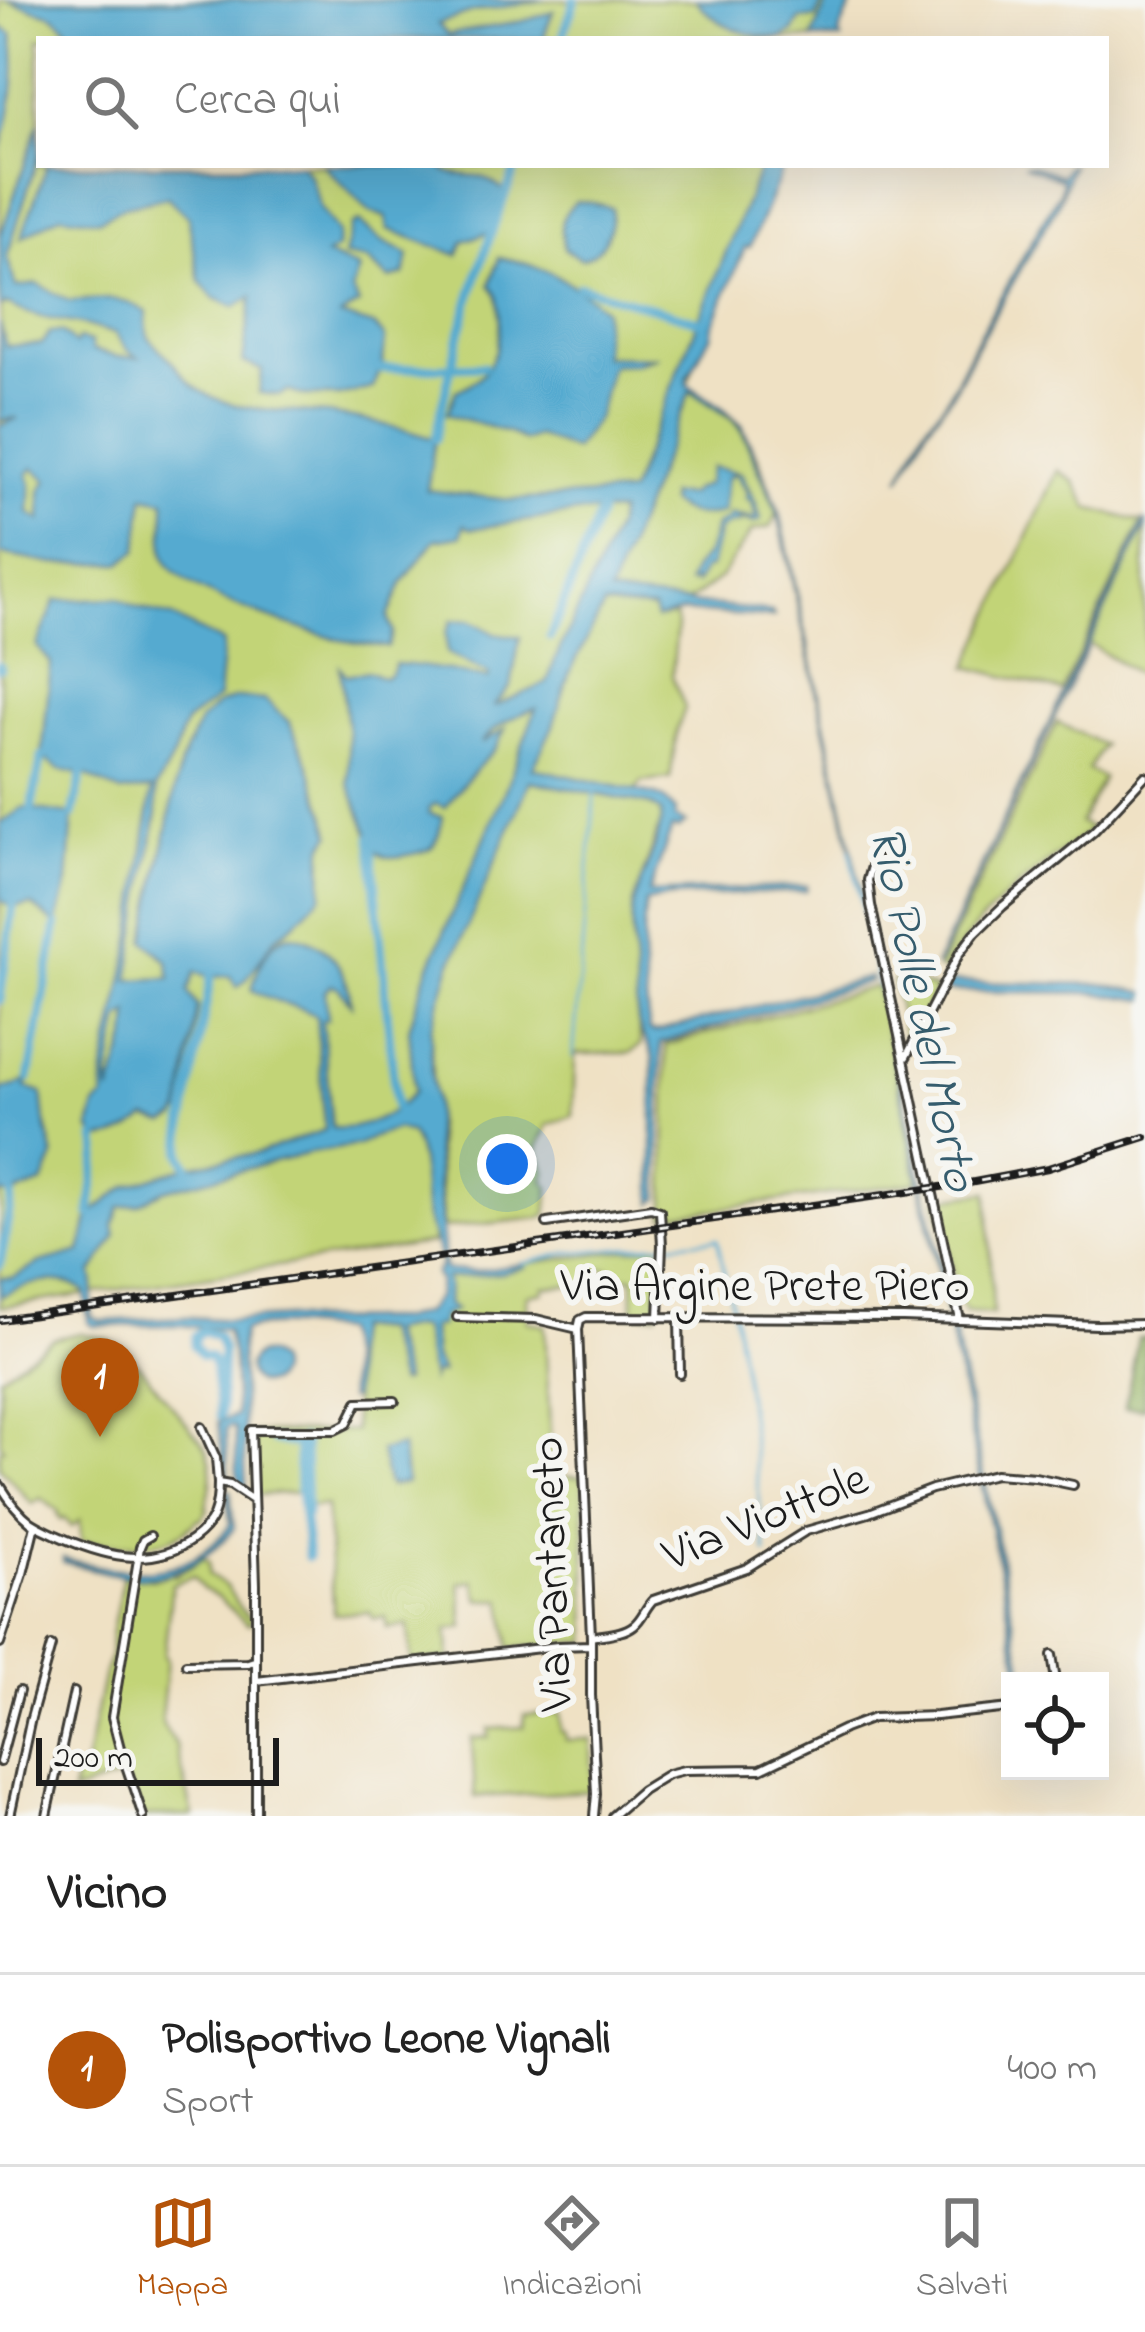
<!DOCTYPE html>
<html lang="it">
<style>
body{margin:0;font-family:"Indie Flower",sans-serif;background:#f2f2f2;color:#222}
.controls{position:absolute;right:36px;bottom:36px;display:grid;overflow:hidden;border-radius:0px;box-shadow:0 12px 48px #0002}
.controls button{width:108px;height:108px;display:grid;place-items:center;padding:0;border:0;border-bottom:3px solid #e0e0e0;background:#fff;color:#222;font:60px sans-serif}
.scale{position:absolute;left:36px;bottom:30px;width:243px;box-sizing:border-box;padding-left:12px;border:6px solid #1c1c1c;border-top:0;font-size:33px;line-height:42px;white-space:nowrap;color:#1c1c1c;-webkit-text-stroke:9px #f6f6f2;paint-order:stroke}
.you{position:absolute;left:507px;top:1164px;width:42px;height:42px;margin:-30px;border:9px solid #fff;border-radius:50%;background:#1a73e8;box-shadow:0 0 0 18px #1a73e833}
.badge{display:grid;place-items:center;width:78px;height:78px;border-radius:50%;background:#b45309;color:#fff;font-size:39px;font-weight:700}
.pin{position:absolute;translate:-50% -99px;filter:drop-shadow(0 3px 6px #0008)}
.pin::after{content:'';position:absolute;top:63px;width:42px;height:36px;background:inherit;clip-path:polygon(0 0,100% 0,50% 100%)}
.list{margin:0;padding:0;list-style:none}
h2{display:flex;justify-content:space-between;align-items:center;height:156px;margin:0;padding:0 48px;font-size:51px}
h2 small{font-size:39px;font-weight:400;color:#767676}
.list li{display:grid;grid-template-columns:78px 1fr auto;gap:36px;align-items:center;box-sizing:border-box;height:192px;padding:0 48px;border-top:3px solid #e0e0e0}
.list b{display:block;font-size:45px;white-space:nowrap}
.list p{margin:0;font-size:39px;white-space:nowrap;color:#767676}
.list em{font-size:39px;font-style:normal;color:#767676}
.icon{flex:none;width:66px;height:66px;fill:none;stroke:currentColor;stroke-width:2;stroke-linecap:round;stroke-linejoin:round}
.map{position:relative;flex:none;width:1145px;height:1816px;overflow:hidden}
.search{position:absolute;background:#fff;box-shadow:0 12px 48px #0002;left:36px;right:36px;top:36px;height:132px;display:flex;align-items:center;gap:30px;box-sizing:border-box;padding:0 42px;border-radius:0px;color:#767676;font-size:45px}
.sheet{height:348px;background:#fff}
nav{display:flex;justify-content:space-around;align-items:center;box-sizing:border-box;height:168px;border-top:3px solid #e0e0e0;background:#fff;font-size:33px;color:#767676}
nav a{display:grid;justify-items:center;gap:6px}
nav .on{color:#b45309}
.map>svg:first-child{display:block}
</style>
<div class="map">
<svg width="1145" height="1816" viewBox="0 0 1145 1816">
<rect width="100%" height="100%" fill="#f6f6f2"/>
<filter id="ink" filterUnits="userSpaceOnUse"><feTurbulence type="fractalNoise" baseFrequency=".00833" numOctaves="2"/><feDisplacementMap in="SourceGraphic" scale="24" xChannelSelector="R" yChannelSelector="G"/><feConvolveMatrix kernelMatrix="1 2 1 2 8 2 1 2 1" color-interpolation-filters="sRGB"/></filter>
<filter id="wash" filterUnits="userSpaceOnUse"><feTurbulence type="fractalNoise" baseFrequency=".004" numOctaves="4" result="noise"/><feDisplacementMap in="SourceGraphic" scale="48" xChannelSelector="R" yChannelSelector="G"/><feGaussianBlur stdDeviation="2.7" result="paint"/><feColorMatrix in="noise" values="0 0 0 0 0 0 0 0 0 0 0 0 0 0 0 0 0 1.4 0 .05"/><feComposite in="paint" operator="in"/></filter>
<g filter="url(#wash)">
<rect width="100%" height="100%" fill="#efe1c4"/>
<!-- green -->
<path fill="#c2d477" stroke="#6f784a" stroke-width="3" d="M0,0H854L836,39H39V165H777L756,210L588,634L604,605L654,609L663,618L675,616L677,626L672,676L685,708L677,730L670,779L642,782L635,791L533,768L531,781L651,805L661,812L662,820L633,904L637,1013L641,1045L630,1053L575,1054L573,1116L548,1125L537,1149L546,1172L544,1180L550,1188L547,1215L541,1218L443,1228C439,1164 432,1101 431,1037L420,1061L433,1243L0,1307Z
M690,391L738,422L759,459L778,511L771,527L752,531L720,578L685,604L608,595Z
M1058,470L1075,482L1089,508L1142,522L1062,691L968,667Z
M1145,522V678L1089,644Z
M1057,722L1103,745L1088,770L1103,778L1080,823L1091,829C1040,870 976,911 945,971L938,969Z
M907,979L936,989L907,1049L893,981Z
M876,986L904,1109L918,1182L665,1216L666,1045Z
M988,1192L993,1314L966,1312L960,1302L937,1199Z
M659,1245L657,1314H633V1277H610L609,1269H596L598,1284L543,1287V1292L527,1295V1321L545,1325L552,1476L583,1477L588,1641L510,1648L503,1600H480L474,1581L460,1583L464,1627L447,1630L450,1659L411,1662L408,1625L387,1628L385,1617L373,1619L370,1612L334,1614L326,1506L307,1507L305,1492L254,1495L252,1433L354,1431L351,1338L354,1328L383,1331L399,1383L404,1381L403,1377L389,1331L415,1327L422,1329L434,1373L440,1372L434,1357L431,1326H440L442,1316L452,1310L447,1304L448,1287L445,1278C472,1273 499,1276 524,1267L522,1264Z
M81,1333L107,1339L128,1352L205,1446C215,1468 212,1484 206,1507L208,1509L201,1519H198C167,1554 123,1544 81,1541L80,1520L72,1527L64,1518L61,1520L57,1515L59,1512L41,1498L32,1504L0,1467V1450L4,1448L0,1442V1376L53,1339Z
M201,1557L209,1561V1575L227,1587L240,1609L251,1618L250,1624H247L219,1598L203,1589L193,1576L172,1584L164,1655L167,1660L161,1718L164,1727L176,1745L193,1816H139L128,1784L119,1778L72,1793L77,1771H84L104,1673L111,1654V1636L123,1576L155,1579L173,1573L174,1576L192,1566Z
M561,1713V1732H565L566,1740L591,1739L593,1791L475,1797L472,1738L489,1737V1729L524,1727V1715Z"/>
<!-- forest -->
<path fill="#99b668" stroke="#5a6942" stroke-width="3" d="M1145,1337L1144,1408H1125L1138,1338Z"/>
<!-- water -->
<path fill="#54aad0" stroke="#386376" stroke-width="3" fill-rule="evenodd" d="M5,0H545L473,12L438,24L448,35C483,26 520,26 553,11L543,39H64L67,27L53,15Z
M696,0H820L823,1L816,18L800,19L793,32L781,38C749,37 715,26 696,0Z
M828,0H854L839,33L841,39H812Z
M0,26L12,34C19,71 11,116 0,152Z
M39,123V153L7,257L16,287L38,284L69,301L110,299L128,302L147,312C144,342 151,340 169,358C180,370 186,382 201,391C238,414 285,409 327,414C365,419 398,427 435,439L427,490L510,500L629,493L761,165H784L750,247H745L712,328V335C700,348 698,364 687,377L688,385L722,407L742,425L780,513L945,1286L1026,1681H1022L864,911L778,514L740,427L731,418L690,391L609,594L772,612L774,617L682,612L656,619L653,609L604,606L569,674L553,726L533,768L655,795L664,799L676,811L675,818L686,823L678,829L672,828L649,893L807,886L806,891L670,897L646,902C640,945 645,986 649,1030L655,1032L870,977L871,981L661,1043L659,1199L653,1203V1059C651,1045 642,1039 639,1025C635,1007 636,987 635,968C634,949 630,932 632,912C637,878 662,847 661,812L651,805L530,781L450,967L431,1029V1072L435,1101L434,1135L445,1270L476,1271L522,1264L525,1267L503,1273L446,1278L448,1287L447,1304L455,1310L442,1316L440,1326L431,1327L434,1357L441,1373H434L431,1380L422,1329L415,1327L389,1332L403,1377L404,1381L399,1383L383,1331L354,1328C348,1350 354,1376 353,1398L348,1399V1360L341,1331C311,1327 271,1321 243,1331L240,1346L246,1485L242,1488L237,1473L235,1429L231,1426L226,1429L228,1478L225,1477L218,1422L236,1416L233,1359L226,1330L179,1325L93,1326L88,1322L85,1292C60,1273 26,1283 0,1297V1278H13L40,1263L81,1252L90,1214L127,1186L188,1166L259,1153L325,1130L316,1016C301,1006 272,1002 252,990C256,972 267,942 286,936C295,934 296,936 304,938C333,948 349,975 351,1004L338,987L331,985L325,991L328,1019L322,1020L332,1128C362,1130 396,1116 414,1091L409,1029L424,979L503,795L536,709C517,714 493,727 481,743L505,729L496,748L467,779L445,808L436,804L430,807L429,813L442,817C441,826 439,839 433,846C427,853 392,859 384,856C381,855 378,852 375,850L349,784L348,733L340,667L347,676L367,671L384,678L391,674L395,664C428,665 456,673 488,679L489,674L447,653L446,633L451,621L470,620L494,633L520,637L511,686L493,707L547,683L555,660L615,529L619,512L577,513L471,529L464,525L461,536L435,540L403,582L388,617L393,632L388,647C369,644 350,643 332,638C298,628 173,591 165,557C161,540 166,517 165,500L144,496L138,550L121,563L54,564L0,554V426L18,418L0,420V322L6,346L42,344L50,332H62L75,344L78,339L91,342L92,350L117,357H138L127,350L115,333C101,331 89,325 76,323C51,320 30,316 8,304L0,306V237ZM34,468L48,480L41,490V520L29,513L31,485L28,474ZM397,1129L410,1133C427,1160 419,1198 430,1228C435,1241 439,1251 441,1265L435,1274L439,1281L437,1297L425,1312L402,1319L318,1320L288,1317L233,1320L189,1317L100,1321L91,1317L94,1283L92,1273L116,1236L114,1225L120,1207L139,1204L164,1190L310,1153L359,1145L373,1137Z
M47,165H301L310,176L321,209L338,233L337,249L326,255L359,269L352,291L359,304L341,316L374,326L385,337L383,364L373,388L339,396H304L289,391L279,395L259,393L262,370L243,362L252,297L235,307L214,298L200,281L188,217L167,197L126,206L98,220L60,215L21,238Z
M323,165H438C452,177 461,174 478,176C488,178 497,186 506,192L491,232L464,241L458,255L388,229L386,217L370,212Z
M1024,165H1033L1062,176L1068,165H1072L1058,204L976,347L952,394L927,428L900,479L924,428L946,401L980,333L1060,191L1062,180Z
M576,201L590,202L612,208C612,230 604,253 581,259L565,249C559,227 558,218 576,201Z
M359,222L381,240L409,255L404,275L389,279L367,260L344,256L352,225Z
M499,258C539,263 575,283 604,309L603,356L658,357L634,364L611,365L597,418L574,450L537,436L524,441L509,433L447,414L456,391C492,377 502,348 499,312C498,300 499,294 490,285Z
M711,467L741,473L756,503L761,520L754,523L738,519L739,523H732L719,530L710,568L704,569L696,584L694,581L691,584L688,583L694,569L707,554L716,525L728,519L730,514L752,519L756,516L751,501L746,498L747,492L735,473L727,478L723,512C702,519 687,516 669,503L670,495H689L693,490L707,484Z
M1145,519V527L936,966L935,965Z
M117,598L138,608L172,617L223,643L218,698L185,723L174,755L156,788L157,813L129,980L171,978L168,961L145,941L180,764L199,722L218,704L236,698L265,700L289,722L308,762L332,834L323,846L322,895L295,923L275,938L246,980L237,987L230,976L211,977L195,972L188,991L198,1007L181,1111L177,1118L165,1124L147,1118C132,1129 115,1141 96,1138L90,1128L96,1106L104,1098V1071L132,939L152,789L121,793L85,775L60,770L42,757L51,663L37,646L56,600ZM130,1014L128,1036L110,1093L109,1076L121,1019Z
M22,808L73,815L68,883L57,925L32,905L13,907L0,900V824Z
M950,982L1101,984L1145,992V1000L1094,993L949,991L945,990Z
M29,1079L26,1088L42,1093L45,1121L54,1157L43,1183L12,1195L0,1194V1094L3,1089L14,1087Z
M248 1369a15 15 0 1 1 30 0a15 15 0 1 1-30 0Z
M401,1446L406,1483L388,1486L380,1451Z
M226,1490H230L234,1528C226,1539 218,1546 207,1554C155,1592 120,1575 63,1562V1558C127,1574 180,1585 228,1528L230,1522Z"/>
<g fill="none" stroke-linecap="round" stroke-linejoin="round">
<!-- stream -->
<path stroke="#54aad0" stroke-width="3" d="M850,850L879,987
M573,1057L595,793
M522,1264L567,1253L717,1239L734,1315L746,1390L766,1553"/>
<!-- canal -->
<path stroke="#54aad0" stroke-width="9" d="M562,39L575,0
M579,286L698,321
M380,369L484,366
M435,439C454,346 481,253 517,165
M550,637L600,512
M0,668V666
M31,810L42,757
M73,815L82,774
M371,837L396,1108
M0,1000L13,907
M29,1079L57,925
M188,1166L182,1154L184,1124L211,977
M90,1214L98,1150L96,1138
M0,1265L12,1195
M202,1331L217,1337L222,1350L220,1416L214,1364L210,1357L202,1356L194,1346L195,1336Z
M302,1440L304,1443L306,1514L303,1513L299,1484L298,1444Z
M273,1441L298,1444
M303,1513L308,1557"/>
</g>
</g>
<g filter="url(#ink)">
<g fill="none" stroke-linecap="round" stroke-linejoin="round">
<!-- street casing -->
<g stroke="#3c3a35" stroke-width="12">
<path id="street" d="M875,856L868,880L871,905L960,1320
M906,1057L959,954L975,933L1003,906L1094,831L1145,776
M547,1223L651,1208L660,1211L662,1245L659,1318
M457,1317L536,1319L578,1329L580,1320L586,1317L903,1318L1097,1325L1145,1324
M679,1318L680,1374
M578,1329L591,1637V1695L596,1794L594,1816
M202,1427L216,1458L218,1483
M0,1485C8,1498 18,1512 31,1522C38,1527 48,1531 56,1535C100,1555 149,1570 192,1540C214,1524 218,1509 218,1483L230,1485L251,1499
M591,1637C604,1634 623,1634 634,1625C642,1619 645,1608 653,1600L747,1568L806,1531L869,1513L932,1489L995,1474L1035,1477L1073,1485
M0,1644L23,1574L35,1525
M1052,1655L1056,1681
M186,1664L248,1663L254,1661
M256,1681L558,1646L591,1645
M0,1762L19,1691
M10,1816L31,1718L51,1646
M47,1816L74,1692
M143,1816L120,1748L112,1717L140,1547L143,1540L150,1536
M256,1816V1584L251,1430H335L347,1424L358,1402L395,1401
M612,1816L642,1790L668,1774L684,1770L761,1769L844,1729L873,1718L936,1716L1010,1708"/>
</g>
<!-- street -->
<use href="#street" stroke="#fff" stroke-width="6"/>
<!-- rail casing -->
<g stroke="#1c1c1c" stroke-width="8">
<path id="rail" d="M0,1320L969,1183L1048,1168L1145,1137"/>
</g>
<!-- rail -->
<use href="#rail" stroke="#f6f6f2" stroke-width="3" stroke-dasharray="9" stroke-linecap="butt"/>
</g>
</g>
<g text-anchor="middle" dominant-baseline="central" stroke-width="12" stroke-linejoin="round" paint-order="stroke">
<!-- street labels -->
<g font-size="48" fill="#1c1c1c" stroke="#f6f6f2">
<text x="765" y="1288">Via Argine Prete Piero</text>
<text transform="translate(766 1519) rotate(-22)">Via Viottole</text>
<text transform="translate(554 1574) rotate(-92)">Via Pantaneto</text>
</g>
<!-- water labels -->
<g font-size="51" font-style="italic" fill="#355c6d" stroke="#f6f6f2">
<text transform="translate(921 1009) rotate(78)">Rio Polle del Morto</text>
</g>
</g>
</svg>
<div class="controls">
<button><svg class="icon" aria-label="locate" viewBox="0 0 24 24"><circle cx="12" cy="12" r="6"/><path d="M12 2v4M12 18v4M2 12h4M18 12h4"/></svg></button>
</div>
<div class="scale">200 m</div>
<div class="you"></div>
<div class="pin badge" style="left:100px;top:1437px">1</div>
<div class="search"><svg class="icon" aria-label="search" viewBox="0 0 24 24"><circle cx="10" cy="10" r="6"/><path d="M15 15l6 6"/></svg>Cerca qui</div>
</div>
<section class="sheet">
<h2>Vicino<small></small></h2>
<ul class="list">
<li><span class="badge">1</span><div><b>Polisportivo Leone Vignali</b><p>Sport</p></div><em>400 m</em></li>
</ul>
</section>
<nav>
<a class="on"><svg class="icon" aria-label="map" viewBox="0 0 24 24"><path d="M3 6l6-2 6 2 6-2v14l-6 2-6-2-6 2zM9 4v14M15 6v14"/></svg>Mappa</a>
<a><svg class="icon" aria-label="directions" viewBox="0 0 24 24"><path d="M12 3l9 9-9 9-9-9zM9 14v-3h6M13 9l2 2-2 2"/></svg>Indicazioni</a>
<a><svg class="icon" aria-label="saved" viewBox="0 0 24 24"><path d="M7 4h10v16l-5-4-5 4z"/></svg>Salvati</a>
</nav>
